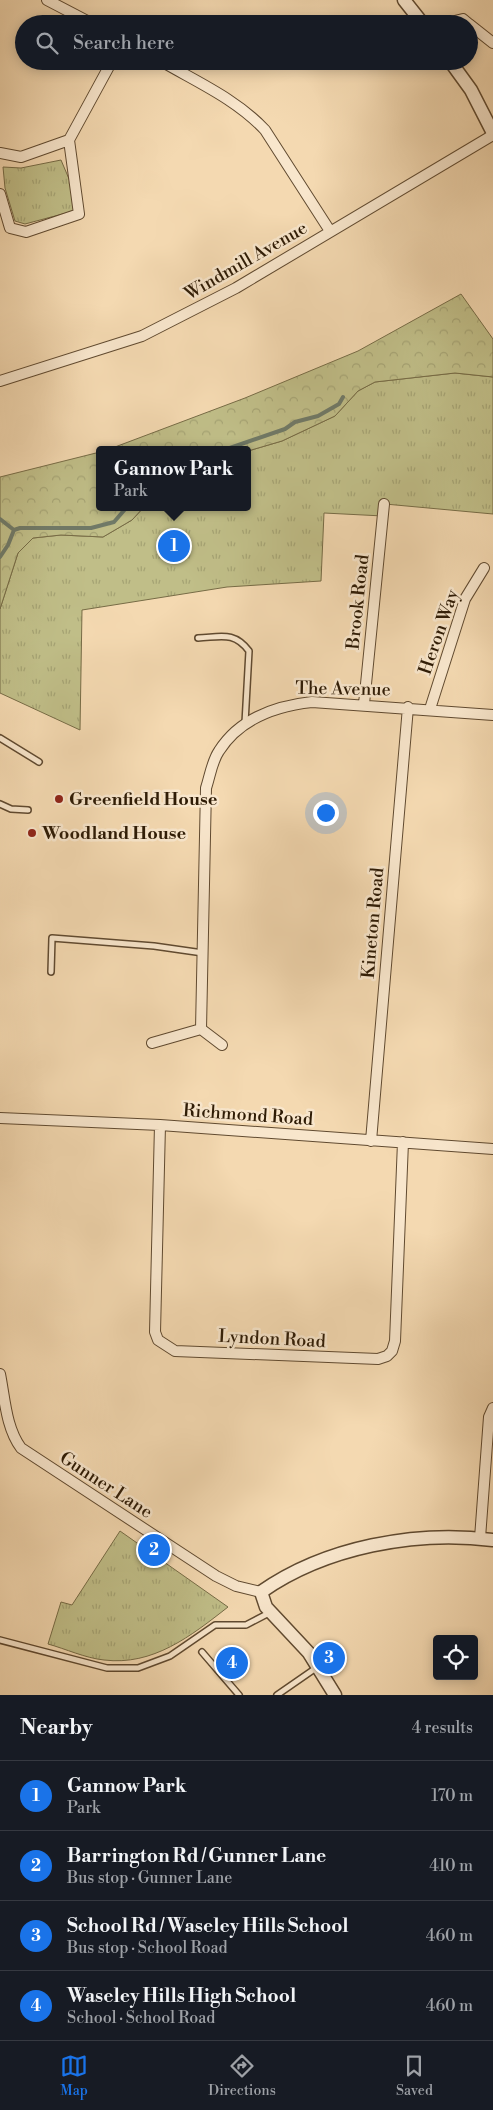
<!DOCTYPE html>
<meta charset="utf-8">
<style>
body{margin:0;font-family:"Libre Bodoni",serif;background:#242831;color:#f1f3f6}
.controls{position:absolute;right:15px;bottom:15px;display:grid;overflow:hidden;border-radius:5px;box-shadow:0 2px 12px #0003}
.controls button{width:45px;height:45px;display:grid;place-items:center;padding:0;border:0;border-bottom:1px solid #363941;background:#171b24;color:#f1f3f6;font:25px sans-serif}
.you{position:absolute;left:325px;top:812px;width:18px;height:18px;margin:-12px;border:4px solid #fff;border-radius:50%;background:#1a73e8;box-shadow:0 0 0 8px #1a73e833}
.badge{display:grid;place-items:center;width:32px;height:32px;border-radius:50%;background:#1a73e8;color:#fff;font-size:16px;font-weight:700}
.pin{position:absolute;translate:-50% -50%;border:2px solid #fff;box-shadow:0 1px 5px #0006}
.popup{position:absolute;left:96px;top:446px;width:155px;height:65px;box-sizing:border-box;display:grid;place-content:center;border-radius:5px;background:#171b24;filter:drop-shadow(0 1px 4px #0005);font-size:16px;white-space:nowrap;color:#9ea1a6}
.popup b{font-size:19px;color:#f1f3f6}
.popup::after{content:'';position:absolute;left:50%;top:100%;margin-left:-10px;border:10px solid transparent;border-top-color:#171b24}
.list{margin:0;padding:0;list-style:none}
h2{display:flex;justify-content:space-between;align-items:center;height:65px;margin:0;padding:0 20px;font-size:21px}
h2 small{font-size:16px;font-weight:400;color:#9ea1a6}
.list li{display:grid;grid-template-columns:32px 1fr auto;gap:15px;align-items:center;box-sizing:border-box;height:70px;padding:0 20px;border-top:1px solid #363941}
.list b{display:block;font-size:19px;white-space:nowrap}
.list p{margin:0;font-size:16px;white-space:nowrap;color:#9ea1a6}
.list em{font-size:16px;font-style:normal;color:#9ea1a6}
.icon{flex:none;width:28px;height:28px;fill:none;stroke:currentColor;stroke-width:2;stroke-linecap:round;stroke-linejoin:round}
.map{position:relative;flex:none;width:493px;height:1695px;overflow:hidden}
.search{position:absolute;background:#171b24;box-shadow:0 2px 12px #0003;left:15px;right:15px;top:15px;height:55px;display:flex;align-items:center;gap:12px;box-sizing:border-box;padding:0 18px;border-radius:28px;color:#9ea1a6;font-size:19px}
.sheet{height:345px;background:#171b24}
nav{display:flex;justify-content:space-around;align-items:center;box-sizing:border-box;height:70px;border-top:1px solid #363941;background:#171b24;font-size:14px;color:#9ea1a6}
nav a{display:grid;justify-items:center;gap:2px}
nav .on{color:#1a73e8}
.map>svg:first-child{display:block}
</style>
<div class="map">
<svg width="493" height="1695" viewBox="0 0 493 1695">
<defs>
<pattern id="grass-tufts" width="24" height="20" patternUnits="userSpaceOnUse" patternTransform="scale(1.25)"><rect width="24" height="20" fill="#c0be88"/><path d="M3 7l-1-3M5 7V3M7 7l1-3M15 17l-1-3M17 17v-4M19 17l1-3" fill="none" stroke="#a5a374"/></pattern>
<pattern id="forest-crowns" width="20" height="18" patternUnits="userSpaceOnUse" patternTransform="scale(1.25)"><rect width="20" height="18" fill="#c0be88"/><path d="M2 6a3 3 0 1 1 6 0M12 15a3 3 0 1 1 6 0" fill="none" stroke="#a5a374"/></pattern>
</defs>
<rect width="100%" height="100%" fill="#f4d9b1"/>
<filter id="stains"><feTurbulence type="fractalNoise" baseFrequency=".004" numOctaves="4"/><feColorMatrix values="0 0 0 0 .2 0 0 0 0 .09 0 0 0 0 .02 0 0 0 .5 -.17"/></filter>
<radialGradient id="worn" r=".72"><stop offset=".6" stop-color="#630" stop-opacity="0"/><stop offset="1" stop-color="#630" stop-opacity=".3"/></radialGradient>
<!-- grass -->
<path fill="url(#grass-tufts)" stroke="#776c46" d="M61,160L72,186L74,211L25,224L15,221L5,188L3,167L21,168Z
M455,373L493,377V514L385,504L383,516L324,513L321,581L227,587L82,610L80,730L0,693V609L18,553L33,538L61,535L103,537L132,520L144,507H248V451L282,441L335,416L358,391L375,382Z
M120,1531L228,1607C191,1636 153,1666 104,1660C85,1658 66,1649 48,1644L61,1602L72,1605Z"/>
<!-- forest -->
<path fill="url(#forest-crowns)" stroke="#776c46" d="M461,294L493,339V377L455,373L375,382L358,391L335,416L282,441L248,451L107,450L245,398L358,351Z
M100,452V507H144L132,520L103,537L61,535L33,538L18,553L0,609V477Z"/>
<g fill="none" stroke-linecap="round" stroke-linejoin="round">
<!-- stream -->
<path stroke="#707a68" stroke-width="4" d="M224,450L285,429L295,422L318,416L339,404L343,397
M0,519L14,530
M0,557L8,545L14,530L20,528H91L114,522L127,507"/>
<!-- service casing -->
<g stroke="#604a30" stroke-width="8">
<path id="service" d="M198,638C221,637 234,631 249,651L245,723
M0,738L39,762
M0,804L11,809L28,810
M51,972L52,938L154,946L203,953
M0,1640L107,1668H138L170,1656L215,1625H246L269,1613
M202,1652L239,1695
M277,1695L316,1668"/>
</g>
<!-- minor casing -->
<g stroke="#604a30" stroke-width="12">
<path id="minor" d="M47,0L93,24
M442,24L463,19L469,24
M469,24L493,43
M161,61C197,82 236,99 265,130L330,231
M0,153L21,157L69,140L112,61
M0,194L10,228L26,232L79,214L69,140
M0,381L142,336L236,288L493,135
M364,704L384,504
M430,709L465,599L484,568
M201,1029L206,788C210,776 212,761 219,751C240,718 275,706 312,702L493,715
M152,1043L201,1029L222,1045
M0,1118L160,1125L493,1149
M160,1125L155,1332L158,1340L175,1351L378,1359L387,1356L392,1351L395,1341L403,1142
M371,1141L408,707
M0,1374C5,1399 6,1428 21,1448L216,1576L236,1586L261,1592
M480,1538L489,1417L493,1408"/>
</g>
<!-- tertiary casing -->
<g stroke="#604a30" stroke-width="15">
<path id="tertiary" d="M404,0L423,24
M450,61L471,90L493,133
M335,1695L309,1653L266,1607L261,1592C325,1547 416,1530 493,1540"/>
</g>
<!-- service -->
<use href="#service" stroke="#f8e6cc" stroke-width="5"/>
<!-- minor -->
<use href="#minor" stroke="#f8e6cc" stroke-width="10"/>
<!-- tertiary -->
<use href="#tertiary" stroke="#f8e6cc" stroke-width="12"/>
</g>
<!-- markers -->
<g fill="#8f2418" stroke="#f8e6cc" stroke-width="2">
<circle cx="59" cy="799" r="5"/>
<circle cx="32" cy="833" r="5"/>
</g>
<g text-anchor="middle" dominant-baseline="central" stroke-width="5" stroke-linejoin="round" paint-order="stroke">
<!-- street labels -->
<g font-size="18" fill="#2e1b05" stroke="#f8e6cc">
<text transform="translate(246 261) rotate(-30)">Windmill Avenue</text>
<text transform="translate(358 602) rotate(-84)">Brook Road</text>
<text transform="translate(439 632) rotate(-71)">Heron Way</text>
<text transform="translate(343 689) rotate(1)">The Avenue</text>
<text transform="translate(373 923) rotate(-85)">Kineton Road</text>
<text transform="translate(248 1115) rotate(4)">Richmond Road</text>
<text transform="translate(272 1339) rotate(3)">Lyndon Road</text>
<text transform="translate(106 1485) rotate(33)">Gunner Lane</text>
</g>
<!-- poi labels -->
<g font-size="18" font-weight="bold" fill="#2e1b05" stroke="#f8e6cc" text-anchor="start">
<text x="69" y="799">Greenfield House</text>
<text x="42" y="833">Woodland House</text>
</g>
</g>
<rect width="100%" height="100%" filter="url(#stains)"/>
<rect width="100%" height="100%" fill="url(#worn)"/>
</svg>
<div class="controls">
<button><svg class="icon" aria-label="locate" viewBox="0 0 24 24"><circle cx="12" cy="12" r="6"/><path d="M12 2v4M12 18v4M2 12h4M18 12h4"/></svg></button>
</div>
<div class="you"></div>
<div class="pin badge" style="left:174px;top:546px">1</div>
<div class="popup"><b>Gannow Park</b>Park</div>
<div class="pin badge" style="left:154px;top:1550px">2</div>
<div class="pin badge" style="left:329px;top:1658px">3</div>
<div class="pin badge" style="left:232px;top:1663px">4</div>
<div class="search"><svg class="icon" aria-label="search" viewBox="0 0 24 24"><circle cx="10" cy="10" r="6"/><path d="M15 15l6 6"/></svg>Search here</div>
</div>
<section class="sheet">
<h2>Nearby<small>4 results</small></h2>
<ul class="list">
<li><span class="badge">1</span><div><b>Gannow Park</b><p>Park</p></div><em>170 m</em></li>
<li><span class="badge">2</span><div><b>Barrington Rd / Gunner Lane</b><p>Bus stop · Gunner Lane</p></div><em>410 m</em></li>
<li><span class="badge">3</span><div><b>School Rd / Waseley Hills School</b><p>Bus stop · School Road</p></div><em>460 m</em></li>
<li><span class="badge">4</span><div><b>Waseley Hills High School</b><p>School · School Road</p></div><em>460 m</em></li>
</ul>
</section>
<nav>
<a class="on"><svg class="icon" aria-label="map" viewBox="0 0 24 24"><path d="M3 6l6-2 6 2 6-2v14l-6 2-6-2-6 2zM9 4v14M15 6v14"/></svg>Map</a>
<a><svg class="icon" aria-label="directions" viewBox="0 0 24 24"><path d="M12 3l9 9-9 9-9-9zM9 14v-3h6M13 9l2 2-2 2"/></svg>Directions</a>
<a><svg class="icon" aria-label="saved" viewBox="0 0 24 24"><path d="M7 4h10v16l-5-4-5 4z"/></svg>Saved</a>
</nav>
